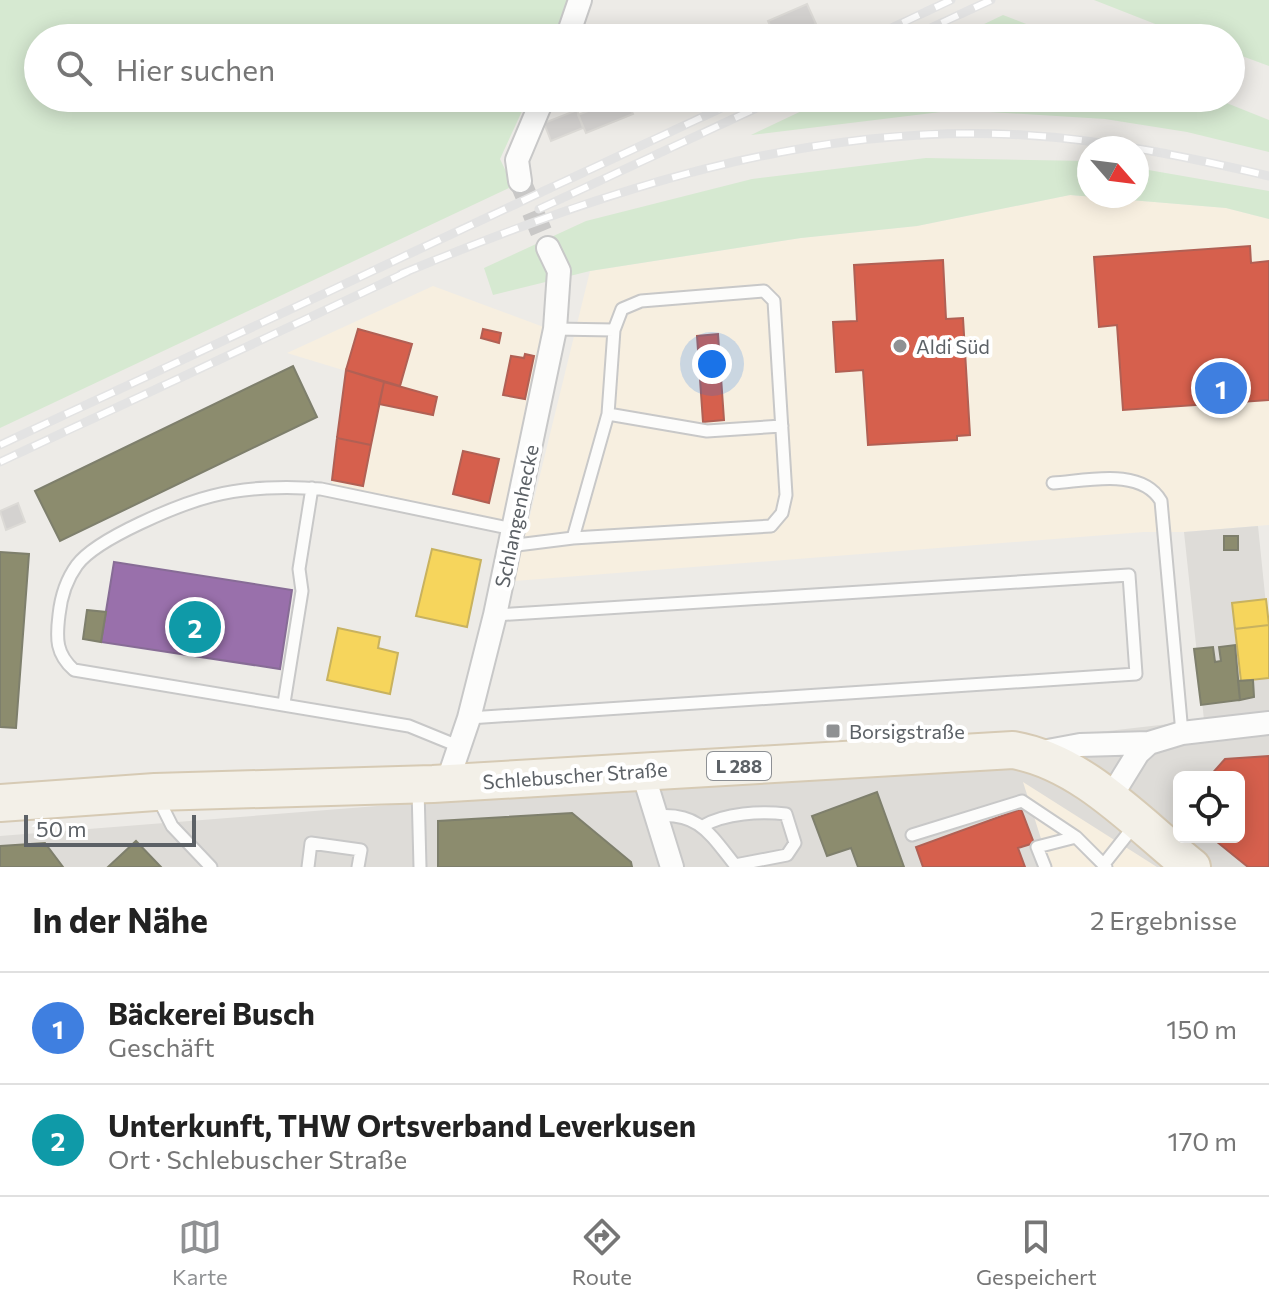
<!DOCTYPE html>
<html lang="de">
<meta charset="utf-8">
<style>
body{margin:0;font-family:Commissioner,sans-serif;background:#f6f6f6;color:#222}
.controls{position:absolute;right:24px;bottom:24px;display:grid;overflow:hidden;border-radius:12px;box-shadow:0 4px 20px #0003}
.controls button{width:72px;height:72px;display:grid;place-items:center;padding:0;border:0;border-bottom:2px solid #e0e0e0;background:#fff;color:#222;font:40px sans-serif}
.compass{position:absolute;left:1077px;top:136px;width:72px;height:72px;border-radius:50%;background:#fff;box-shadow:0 4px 20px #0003;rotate:118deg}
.scale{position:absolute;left:24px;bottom:20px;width:172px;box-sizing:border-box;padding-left:8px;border:4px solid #5c6166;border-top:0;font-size:22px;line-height:28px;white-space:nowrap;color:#5c6166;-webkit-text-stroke:6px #fff;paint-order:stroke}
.you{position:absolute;left:712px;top:364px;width:28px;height:28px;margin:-20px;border:6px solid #fff;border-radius:50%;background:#1a73e8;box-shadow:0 0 0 12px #1a73e833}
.badge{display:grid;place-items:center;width:52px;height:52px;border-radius:50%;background:#8f9193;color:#fff;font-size:26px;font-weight:700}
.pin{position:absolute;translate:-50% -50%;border:4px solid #fff;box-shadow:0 2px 8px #0006}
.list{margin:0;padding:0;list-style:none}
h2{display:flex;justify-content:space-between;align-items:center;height:104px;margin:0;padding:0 32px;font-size:34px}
h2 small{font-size:26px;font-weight:400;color:#767676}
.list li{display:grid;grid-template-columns:52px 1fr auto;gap:24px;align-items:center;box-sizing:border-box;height:112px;padding:0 32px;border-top:2px solid #e0e0e0}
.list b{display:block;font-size:30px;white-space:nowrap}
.list p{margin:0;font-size:26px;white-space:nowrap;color:#767676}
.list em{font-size:26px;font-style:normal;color:#767676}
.icon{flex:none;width:44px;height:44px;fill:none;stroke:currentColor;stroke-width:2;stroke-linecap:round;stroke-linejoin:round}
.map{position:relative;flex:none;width:1269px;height:867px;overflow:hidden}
.search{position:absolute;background:#fff;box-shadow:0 4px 20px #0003;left:24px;right:24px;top:24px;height:88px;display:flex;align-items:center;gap:20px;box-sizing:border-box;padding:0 28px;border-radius:44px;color:#767676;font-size:30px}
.sheet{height:328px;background:#fff}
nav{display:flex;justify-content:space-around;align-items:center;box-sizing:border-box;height:112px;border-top:2px solid #e0e0e0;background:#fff;font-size:22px;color:#767676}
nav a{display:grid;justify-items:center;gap:4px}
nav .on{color:#8f9193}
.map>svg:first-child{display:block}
</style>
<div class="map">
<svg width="1269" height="867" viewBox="0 0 1269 867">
<rect width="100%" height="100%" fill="#edebe7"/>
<!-- commercial -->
<path fill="#f7efe0" d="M1070,195L1226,208L1269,219V525L1184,532H1144L514,581L590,271L801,238L917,226Z
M433,286L549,329L506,527L331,490L346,371L287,353Z
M1022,781L1097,827L1157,867H1050Z"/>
<!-- industrial -->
<path fill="#dedcd8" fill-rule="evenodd" d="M1258,526L1269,634V867H1157L1023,782L1050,867H0V836L618,787L1204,720L1184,532ZM1179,777H1239V837H1179Z"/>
<!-- green -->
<path fill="#d6e9d1" d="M0,0H568L553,38H38V98H528L500,159L513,186L0,428Z
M1094,0H1269V66L1231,52V38H1191Z
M1003,15L1062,38H955Z
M829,98H1214L1269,120V152L1187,132L1105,119L957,110L751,135Z
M926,158L1089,161V196H1137V168L1269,191V219L1226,208L1070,195L917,226L801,238L590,271L493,295L484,268L586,221L752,179Z"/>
<!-- homes -->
<path fill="#f6d55c" stroke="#c8b25f" stroke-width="2" d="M432,549L481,560L467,627L416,616Z
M1266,599L1269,625L1235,629L1232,603Z
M1269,625V678L1241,681L1235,629Z
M338,628L380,637L378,648L398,653L390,694L327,680Z"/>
<!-- shops -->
<path fill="#d6604d" stroke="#b16054" stroke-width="2" d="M1250,246L1251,263L1269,261V400L1123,410L1117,325L1099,327L1094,257Z
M943,260L946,319L963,318L970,435L957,436V440L868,445L863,370L836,372L833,322L857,321L854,265Z
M358,329L412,344L400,386L346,370Z
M483,329L501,333L499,343L481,338Z
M718,334L724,420L703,422L697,336Z
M525,354L534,356L525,399L503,395L511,356L524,358Z
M346,370L384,382L371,445L337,438Z
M384,382L437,397L433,415L379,404Z
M337,438L371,445L363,486L332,480Z
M463,451L499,459L489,503L453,494Z
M1269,756V867H1248L1211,837H1239V777H1209L1225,759Z
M1021,809L1034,843L1018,848L1025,867H923L916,847Z"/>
<!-- offices -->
<path fill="#9970ab" stroke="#876c96" stroke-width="2" d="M114,562L292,590L280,669L101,642Z"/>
<!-- industry -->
<path fill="#8c8c6e" stroke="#7e7f6c" stroke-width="2" d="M293,366L317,417L60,541L35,491Z
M1224,536H1238V550H1224Z
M0,552L29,554L16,728L0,727Z
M87,610L106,612L101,642L83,639Z
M1235,645L1240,700L1201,705L1194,649L1213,647L1215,662L1221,661L1219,647Z
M1253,680L1254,697L1240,700L1238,681Z
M877,792L904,867H858L851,848L827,856L812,816Z
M572,813L631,862L632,867H438V821Z
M136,841L161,867H108Z
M45,843L63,867H0V846Z"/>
<!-- building -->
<path fill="#d4d2d0" stroke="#dcdad6" stroke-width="2" d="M807,4L816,24L786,38H776L768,21Z
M620,98H626L633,114L586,133L578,115Z
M577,110L583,128L551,141L544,123Z
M18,503L25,522L6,530L0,511Z"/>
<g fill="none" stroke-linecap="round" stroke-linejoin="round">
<!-- minor-tunnel -->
<path stroke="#c9c8c7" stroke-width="22" stroke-dasharray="22 11" stroke-linecap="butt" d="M520,181L548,248"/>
<!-- service casing -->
<g stroke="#c8c8c8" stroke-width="15">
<path id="service" d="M608,414L707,431L782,426
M1053,483C1086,481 1141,467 1161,501L1182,733
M573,538L771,526L782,513L786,495L774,301L764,291L641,301L622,309L614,330
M509,546L573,538L608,414L614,330L555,329
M284,703L302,591L299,569L312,488
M469,718L1136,674L1129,575L495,615
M458,746L409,726L74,670C56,654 56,639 59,615C61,596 66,580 77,565C97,538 180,504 212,496C245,487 288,486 321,489L513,529
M418,789L420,867
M157,796L172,826L211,867
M656,816C699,812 710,834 735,865L787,855L795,843L786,814C761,811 725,813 703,826
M912,835L1022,801L1076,837
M1104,864L1134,826
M308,867L311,843L361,850L358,867
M1045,867L1037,847L1076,837L1106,867"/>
</g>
<!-- minor casing -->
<g stroke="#c8c8c8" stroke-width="26">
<path id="minor" d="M567,38L580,0
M520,181L517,160L543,98
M1037,753L1080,745L1149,743L1182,733L1269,723
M642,770L672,867
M447,783L469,718L495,615L555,329L559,271L548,248
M1109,800L1138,753L1149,743"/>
</g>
<!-- primary casing -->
<g stroke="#d6cab4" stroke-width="40">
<path id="primary" d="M0,803L155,792L433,784L1013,750C1083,762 1139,825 1192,867"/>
</g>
<!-- service -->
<use href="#service" stroke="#fcfcfb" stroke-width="11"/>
<!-- minor -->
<use href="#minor" stroke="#fcfcfb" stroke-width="22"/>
<!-- primary -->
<use href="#primary" stroke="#f3f0e8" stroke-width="36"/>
<!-- rail casing -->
<g stroke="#e3e3e3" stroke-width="9">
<path id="rail" d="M870,38L951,0
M909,38L991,0
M539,209L778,98
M401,274C599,192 806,122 1024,135C1107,140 1188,157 1269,176
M0,445L743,98
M0,462L409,271"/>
</g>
<!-- rail -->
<use href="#rail" stroke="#fff" stroke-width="6" stroke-dasharray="18" stroke-linecap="butt"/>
</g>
<!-- markers -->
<g fill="#8f9193" stroke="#fff" stroke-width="3">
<circle cx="900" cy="346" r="8"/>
<rect x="825" y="723" width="16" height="16" rx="4"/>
</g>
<g text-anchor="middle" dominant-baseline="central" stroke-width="8" stroke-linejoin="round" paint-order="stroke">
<!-- shield labels -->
<rect fill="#fff" stroke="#8d9094" stroke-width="2" x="707" y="752" width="64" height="28" rx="6"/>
<g font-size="18" font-weight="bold" fill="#5c6166">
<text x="739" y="766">L 288</text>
</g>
<!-- poi labels -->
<g font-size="20" fill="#5c6166" stroke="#fff" text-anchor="start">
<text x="916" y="346">Aldi Süd</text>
<text x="849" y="731">Borsigstraße</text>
</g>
<!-- street labels -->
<g font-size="20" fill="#5c6166" stroke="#fff">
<text transform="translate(516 516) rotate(-78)">Schlangenhecke</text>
<text transform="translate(575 775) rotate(-4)">Schlebuscher Straße</text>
</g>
</g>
</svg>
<div class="controls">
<button><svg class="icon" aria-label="locate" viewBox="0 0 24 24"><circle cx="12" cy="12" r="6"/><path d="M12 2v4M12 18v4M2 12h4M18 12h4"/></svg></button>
</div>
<svg class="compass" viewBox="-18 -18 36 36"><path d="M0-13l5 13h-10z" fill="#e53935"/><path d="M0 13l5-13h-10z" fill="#767676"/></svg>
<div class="scale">50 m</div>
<div class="you"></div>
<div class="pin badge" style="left:1221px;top:388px;background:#3f7fe0">1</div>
<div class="pin badge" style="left:195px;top:627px;background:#0f9aa8">2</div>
<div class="search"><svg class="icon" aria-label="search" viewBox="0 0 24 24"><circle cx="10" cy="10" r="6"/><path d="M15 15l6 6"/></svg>Hier suchen</div>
</div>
<section class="sheet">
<h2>In der Nähe<small>2 Ergebnisse</small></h2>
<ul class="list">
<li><span class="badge" style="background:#3f7fe0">1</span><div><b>Bäckerei Busch</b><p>Geschäft</p></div><em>150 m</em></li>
<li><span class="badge" style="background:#0f9aa8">2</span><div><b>Unterkunft, THW Ortsverband Leverkusen</b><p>Ort · Schlebuscher Straße</p></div><em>170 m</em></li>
</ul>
</section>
<nav>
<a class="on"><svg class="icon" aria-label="map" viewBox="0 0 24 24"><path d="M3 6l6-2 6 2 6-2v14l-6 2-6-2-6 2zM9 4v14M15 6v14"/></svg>Karte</a>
<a><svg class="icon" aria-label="directions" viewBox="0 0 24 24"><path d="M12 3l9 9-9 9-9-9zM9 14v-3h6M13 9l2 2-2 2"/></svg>Route</a>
<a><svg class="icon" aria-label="saved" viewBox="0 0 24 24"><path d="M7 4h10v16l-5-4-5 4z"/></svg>Gespeichert</a>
</nav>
